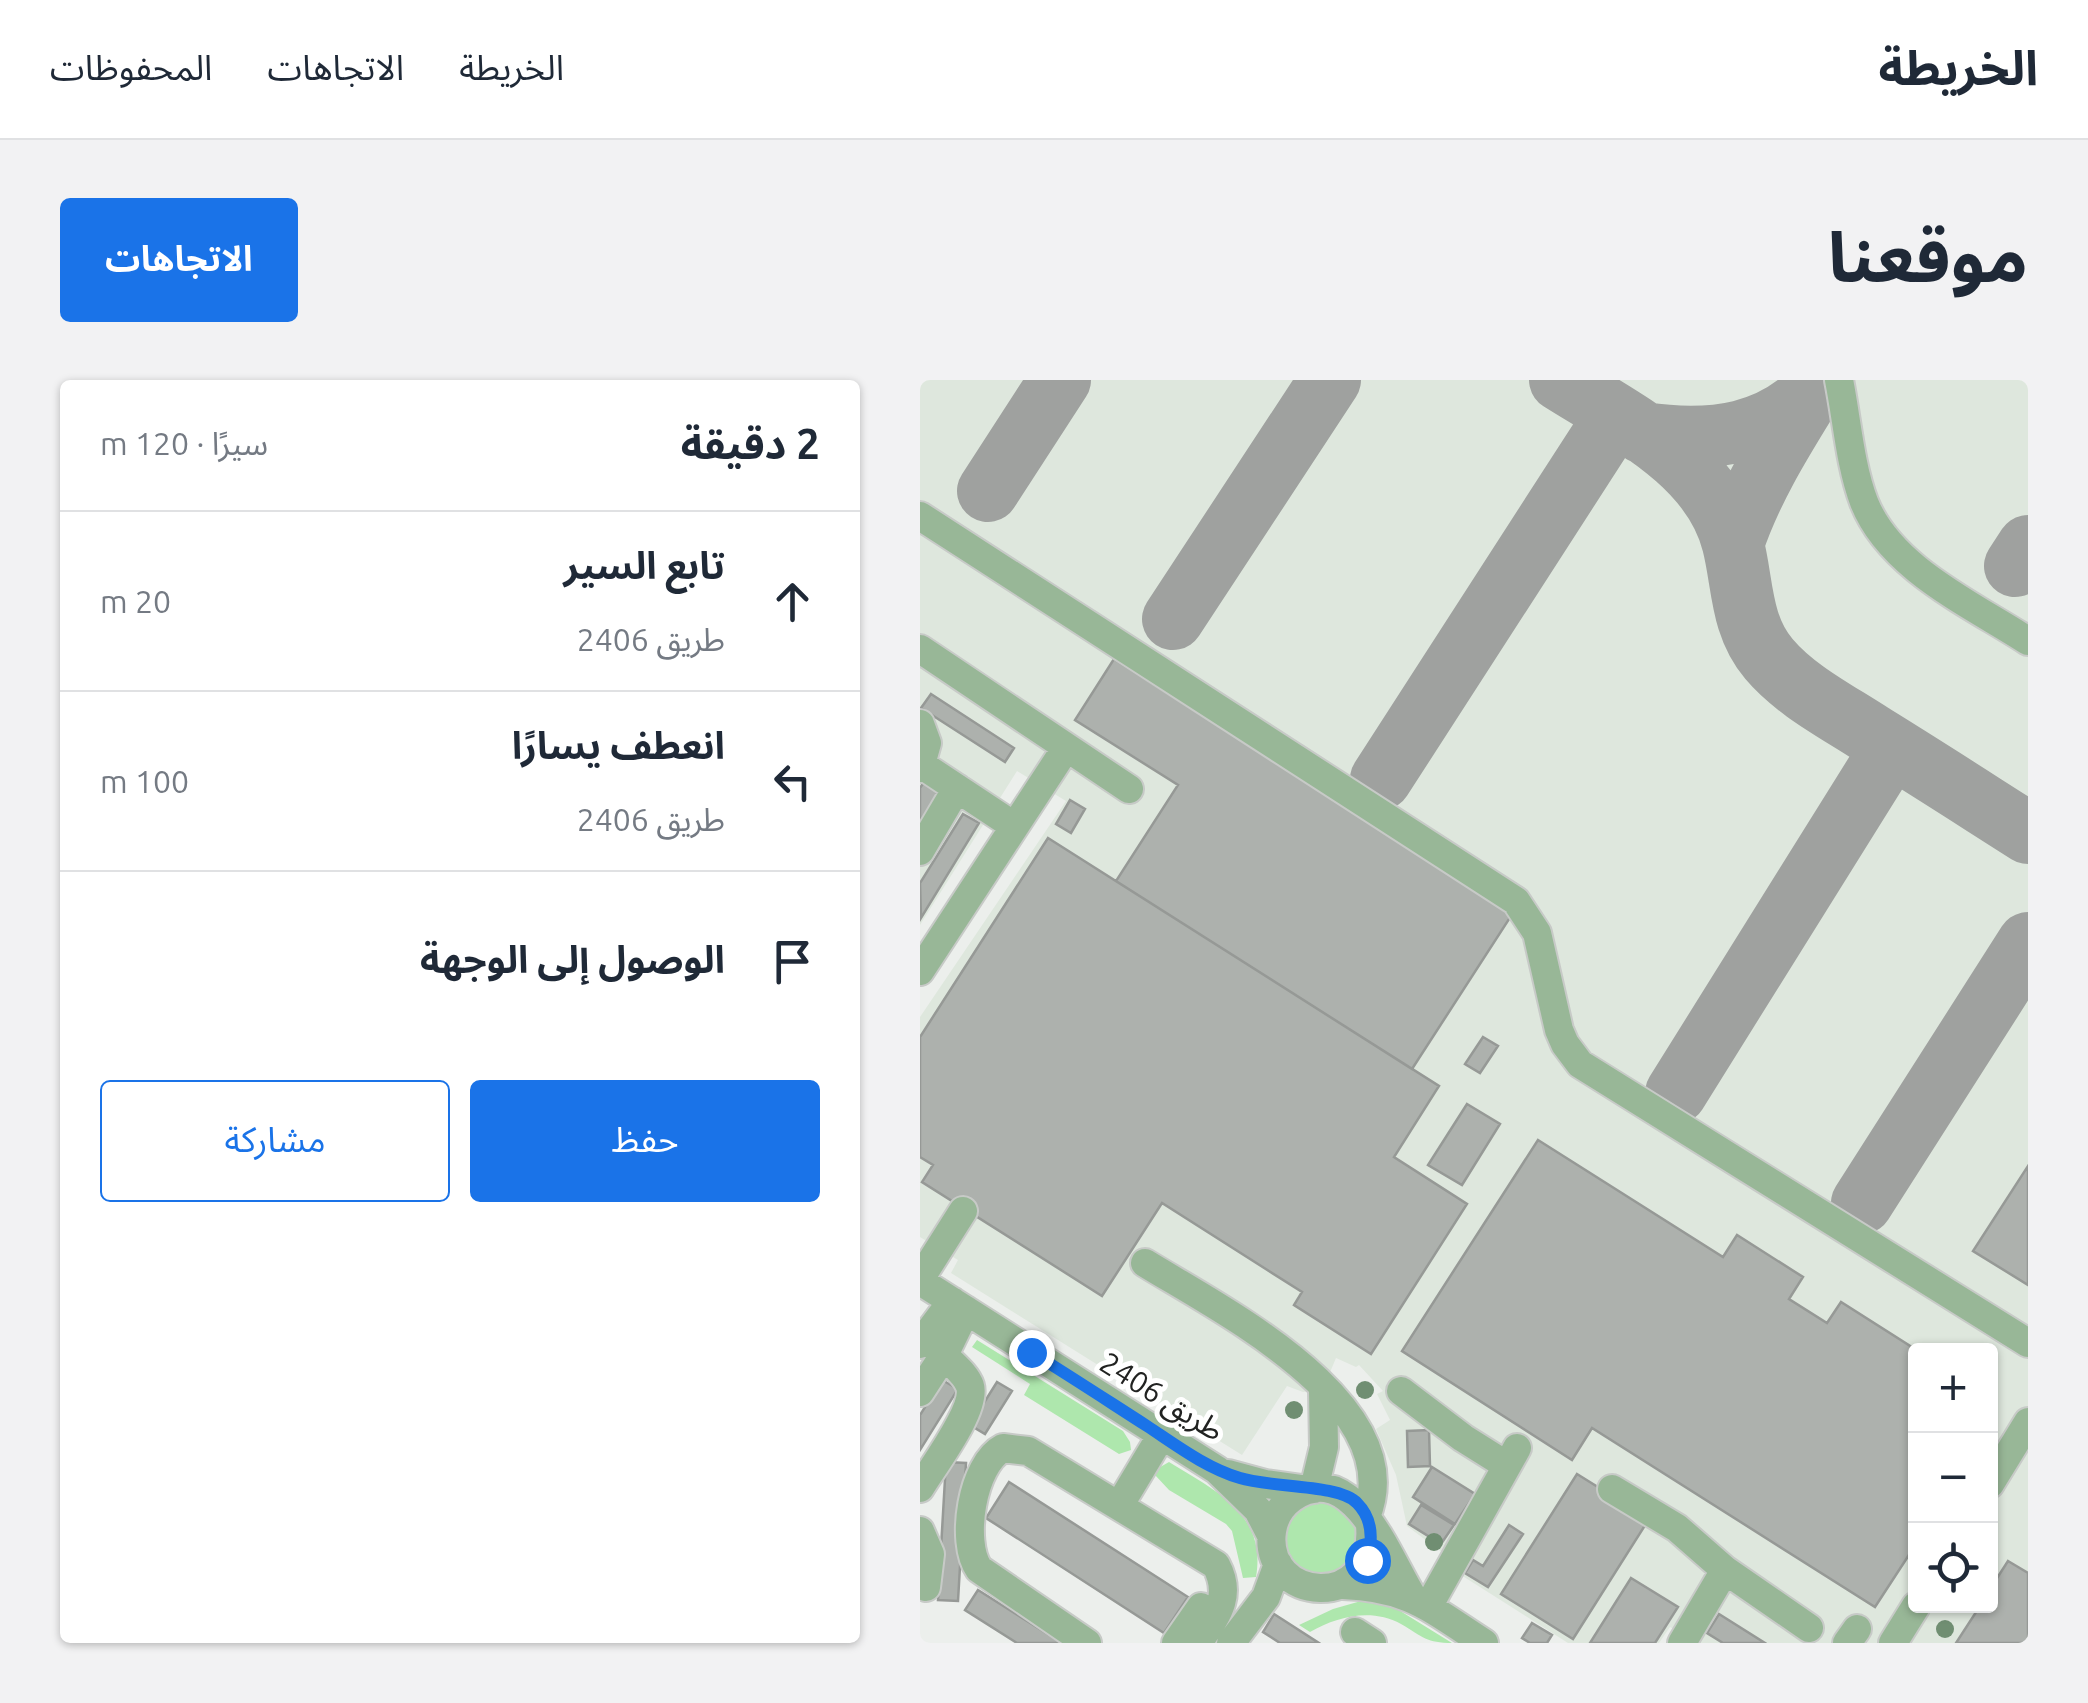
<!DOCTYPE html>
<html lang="ar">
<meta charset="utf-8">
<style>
body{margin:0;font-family:Ubuntu,"Noto Sans Arabic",sans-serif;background:#f2f2f3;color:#1f2937;direction:rtl}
.controls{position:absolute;right:30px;bottom:30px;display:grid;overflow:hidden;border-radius:10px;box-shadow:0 2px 8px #0004}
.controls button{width:90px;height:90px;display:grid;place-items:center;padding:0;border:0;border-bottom:2px solid #e0e1e3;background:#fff;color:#1f2937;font:50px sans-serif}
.stop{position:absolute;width:30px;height:30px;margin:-22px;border:8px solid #1a73e8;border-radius:50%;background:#fff}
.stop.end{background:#1a73e8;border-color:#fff;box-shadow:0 2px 10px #0008}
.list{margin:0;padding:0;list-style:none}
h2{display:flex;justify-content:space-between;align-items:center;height:130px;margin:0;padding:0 40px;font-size:42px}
h2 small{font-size:32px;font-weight:400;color:#747a83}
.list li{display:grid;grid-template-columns:65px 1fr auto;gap:30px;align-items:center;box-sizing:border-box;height:180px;padding:0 40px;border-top:2px solid #e0e1e3}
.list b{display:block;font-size:38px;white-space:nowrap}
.list p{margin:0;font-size:32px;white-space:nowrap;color:#747a83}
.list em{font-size:32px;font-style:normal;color:#747a83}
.actions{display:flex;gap:20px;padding:30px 40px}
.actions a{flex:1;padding:22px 0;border:2px solid #1a73e8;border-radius:10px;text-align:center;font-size:35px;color:#1a73e8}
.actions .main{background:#1a73e8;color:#fff}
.icon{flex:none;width:55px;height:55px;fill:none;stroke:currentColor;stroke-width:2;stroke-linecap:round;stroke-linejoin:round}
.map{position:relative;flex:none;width:1108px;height:1263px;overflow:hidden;direction:ltr;border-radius:10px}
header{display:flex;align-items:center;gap:60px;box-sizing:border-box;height:140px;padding:0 50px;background:#fff;border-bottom:2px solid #e0e1e3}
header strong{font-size:48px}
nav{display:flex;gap:55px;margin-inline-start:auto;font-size:35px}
.intro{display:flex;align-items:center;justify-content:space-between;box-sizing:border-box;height:240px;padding:0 60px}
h1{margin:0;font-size:70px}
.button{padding:25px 45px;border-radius:10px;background:#1a73e8;color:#fff;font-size:35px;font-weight:700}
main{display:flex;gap:60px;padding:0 60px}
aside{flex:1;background:#fff;border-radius:10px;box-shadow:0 2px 8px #0004}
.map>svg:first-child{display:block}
</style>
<header>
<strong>الخريطة</strong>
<nav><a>الخريطة</a><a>الاتجاهات</a><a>المحفوظات</a></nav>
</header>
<div class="intro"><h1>موقعنا</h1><a class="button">الاتجاهات</a></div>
<main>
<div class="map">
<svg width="1108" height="1263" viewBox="0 0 1108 1263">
<rect width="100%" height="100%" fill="#ecefec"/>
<!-- built -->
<path fill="#dee7dd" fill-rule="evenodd" d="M0,0H1108V1263H778L750,1247L739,1263H648L541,1195L543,1188L487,1146L476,1095L456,1049L470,1040L457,1014L463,1011L439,985L436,987L416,978L403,1009L383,1012L367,1006L322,1075L31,893L38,880L0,857V637L146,421L97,391L0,545ZM996,971H1070V1226H996Z"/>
<!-- green -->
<path fill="#aee7ad" d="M57,960L203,1051L210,1062L211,1070L199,1074L104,1015L110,1004L52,967Z
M249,1082C294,1110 347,1133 336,1197L323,1198L312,1151L306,1144L249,1110L235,1095V1090Z
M366 1158a36 36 0 1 1 72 0a36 36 0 1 1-72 0Z
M441,1221L469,1224L532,1263C507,1263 503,1257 481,1244C452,1228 418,1236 390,1252L379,1245L413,1229Z"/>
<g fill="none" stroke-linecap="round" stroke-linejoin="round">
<!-- taxiway -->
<path stroke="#9fa19f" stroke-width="62" d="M640,0C705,41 793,83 813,164C823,203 820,245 849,279C876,311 918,332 953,355C1005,387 1056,420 1108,453
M723,53C790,63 856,56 902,0
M68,111L140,0
M813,164C831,111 858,67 887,20
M1095,186L1108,166
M253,239L410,0
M461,399L696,35
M756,713L972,367
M942,823L1108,563"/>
</g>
<!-- building -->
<path fill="#adb1ad" stroke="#969996" stroke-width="2.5" d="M194,279L593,533L492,689L196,501L258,405L155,340Z
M11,314L94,368L85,382L1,328Z
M6,399L29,413L0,459V408Z
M150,420L165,429L151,453L136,444Z
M43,434L59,443L1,538L0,503Z
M128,458L519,706L474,777L547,824L451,974L374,925L382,912L242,823L182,916L2,802L13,785L0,777V657Z
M563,657L578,666L560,693L545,684Z
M547,724L580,744L542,805L508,785Z
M618,760L803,877L817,855L883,897L869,919L907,943L921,922L998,971L996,1164L955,1227L672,1048L652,1080L482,971Z
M1108,786V905L1053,871Z
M22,1000L38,1009L0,1070V1035Z
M77,1002L92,1011L65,1054L50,1045Z
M509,1050L510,1086L488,1087L487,1051Z
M26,1082L46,1083L38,1221L18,1220Z
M512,1087L555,1114L535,1144L493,1117Z
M657,1094L729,1139L653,1259L581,1214Z
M89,1102L268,1217L244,1253L66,1138Z
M501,1125L534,1145L521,1164L489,1144Z
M589,1145L603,1154L568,1207L545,1193L553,1180L563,1186Z
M1088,1181L1108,1193V1263H1036L1060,1226H1070V1209Z
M711,1198L758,1227L735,1263H670Z
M58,1210L142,1263H97L45,1230Z
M354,1234L399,1263H360L343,1252Z
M799,1234L845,1263H803L787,1253Z
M612,1243L632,1255L627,1263H610L602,1258Z"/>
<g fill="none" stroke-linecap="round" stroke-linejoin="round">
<!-- minor casing -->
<g stroke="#c7cac7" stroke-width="32">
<path id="minor" d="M919,0C927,40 930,85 944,122C970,188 1051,224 1108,261
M0,136L596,521L617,553L639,650L645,664L660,684L1108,963
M0,269L209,409
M0,344L7,363L0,388
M2,385L94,446
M0,471L37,408
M0,591L146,368
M225,883C301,930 491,1025 446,1137
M0,899L43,831
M0,901L297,1090L338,1130L351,1155
M0,964L32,921
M481,1011L543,1058L586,1085
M0,1012L24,975L46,930
M308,1094L345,1104L389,1110
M1070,1104L1108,1042
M0,1108C13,1086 57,1029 50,1006C46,994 32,984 24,975
M394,1109L404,1067L403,1009
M692,1109L757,1148L805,1190L889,1248
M199,1126L241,1056
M450,1145C458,1233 342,1223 352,1151C354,1138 361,1126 372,1118C432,1075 468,1178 492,1216
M0,1151L10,1174L6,1207
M423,1205C489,1207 511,1229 564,1263
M508,1227L597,1068
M435,1252L452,1263
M167,1263L59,1189C40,1162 52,1084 83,1068L108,1071L296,1185C313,1217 296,1236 278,1263
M256,1263L281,1227
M311,1263L346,1217L358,1184
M762,1263L805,1190
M927,1263L937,1249
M973,1263L996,1226"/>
</g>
<!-- minor -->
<use href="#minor" stroke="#98b797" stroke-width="28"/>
</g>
<!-- trees -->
<g fill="#708e72">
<circle cx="445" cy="1010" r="9"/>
<circle cx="374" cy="1030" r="9"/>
<circle cx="514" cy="1162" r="9"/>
<circle cx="1025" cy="1249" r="9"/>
</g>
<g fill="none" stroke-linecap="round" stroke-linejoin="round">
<!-- route -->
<path stroke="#1a73e8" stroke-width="12" d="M111,972C150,996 188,1021 227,1046C256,1065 286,1088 320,1098C351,1108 419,1104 437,1123C453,1139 453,1160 447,1180"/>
</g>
<g text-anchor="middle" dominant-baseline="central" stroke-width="10" stroke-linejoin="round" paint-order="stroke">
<!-- street labels -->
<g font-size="30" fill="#212221" stroke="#fff">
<text transform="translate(242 1016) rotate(32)">طريق 2406</text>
</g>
</g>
</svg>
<div class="controls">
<button>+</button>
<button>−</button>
<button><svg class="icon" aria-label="locate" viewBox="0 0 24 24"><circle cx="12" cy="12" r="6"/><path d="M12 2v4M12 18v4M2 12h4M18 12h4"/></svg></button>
</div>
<div class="stop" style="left:447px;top:1180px"></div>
<div class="stop end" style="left:111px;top:972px"></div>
</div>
<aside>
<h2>2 دقيقة<small>سيرًا · 120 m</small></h2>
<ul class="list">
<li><svg class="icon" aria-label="ahead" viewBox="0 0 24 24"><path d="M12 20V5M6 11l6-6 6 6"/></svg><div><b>تابع السير</b><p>طريق 2406</p></div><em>20 m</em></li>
<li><svg class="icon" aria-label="left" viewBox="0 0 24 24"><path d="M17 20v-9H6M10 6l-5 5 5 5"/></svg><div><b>انعطف يسارًا</b><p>طريق 2406</p></div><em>100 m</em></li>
<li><svg class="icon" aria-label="arrive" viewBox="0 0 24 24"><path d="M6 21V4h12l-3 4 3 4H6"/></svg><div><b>الوصول إلى الوجهة</b></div></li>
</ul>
<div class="actions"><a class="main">حفظ</a><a>مشاركة</a></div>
</aside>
</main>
